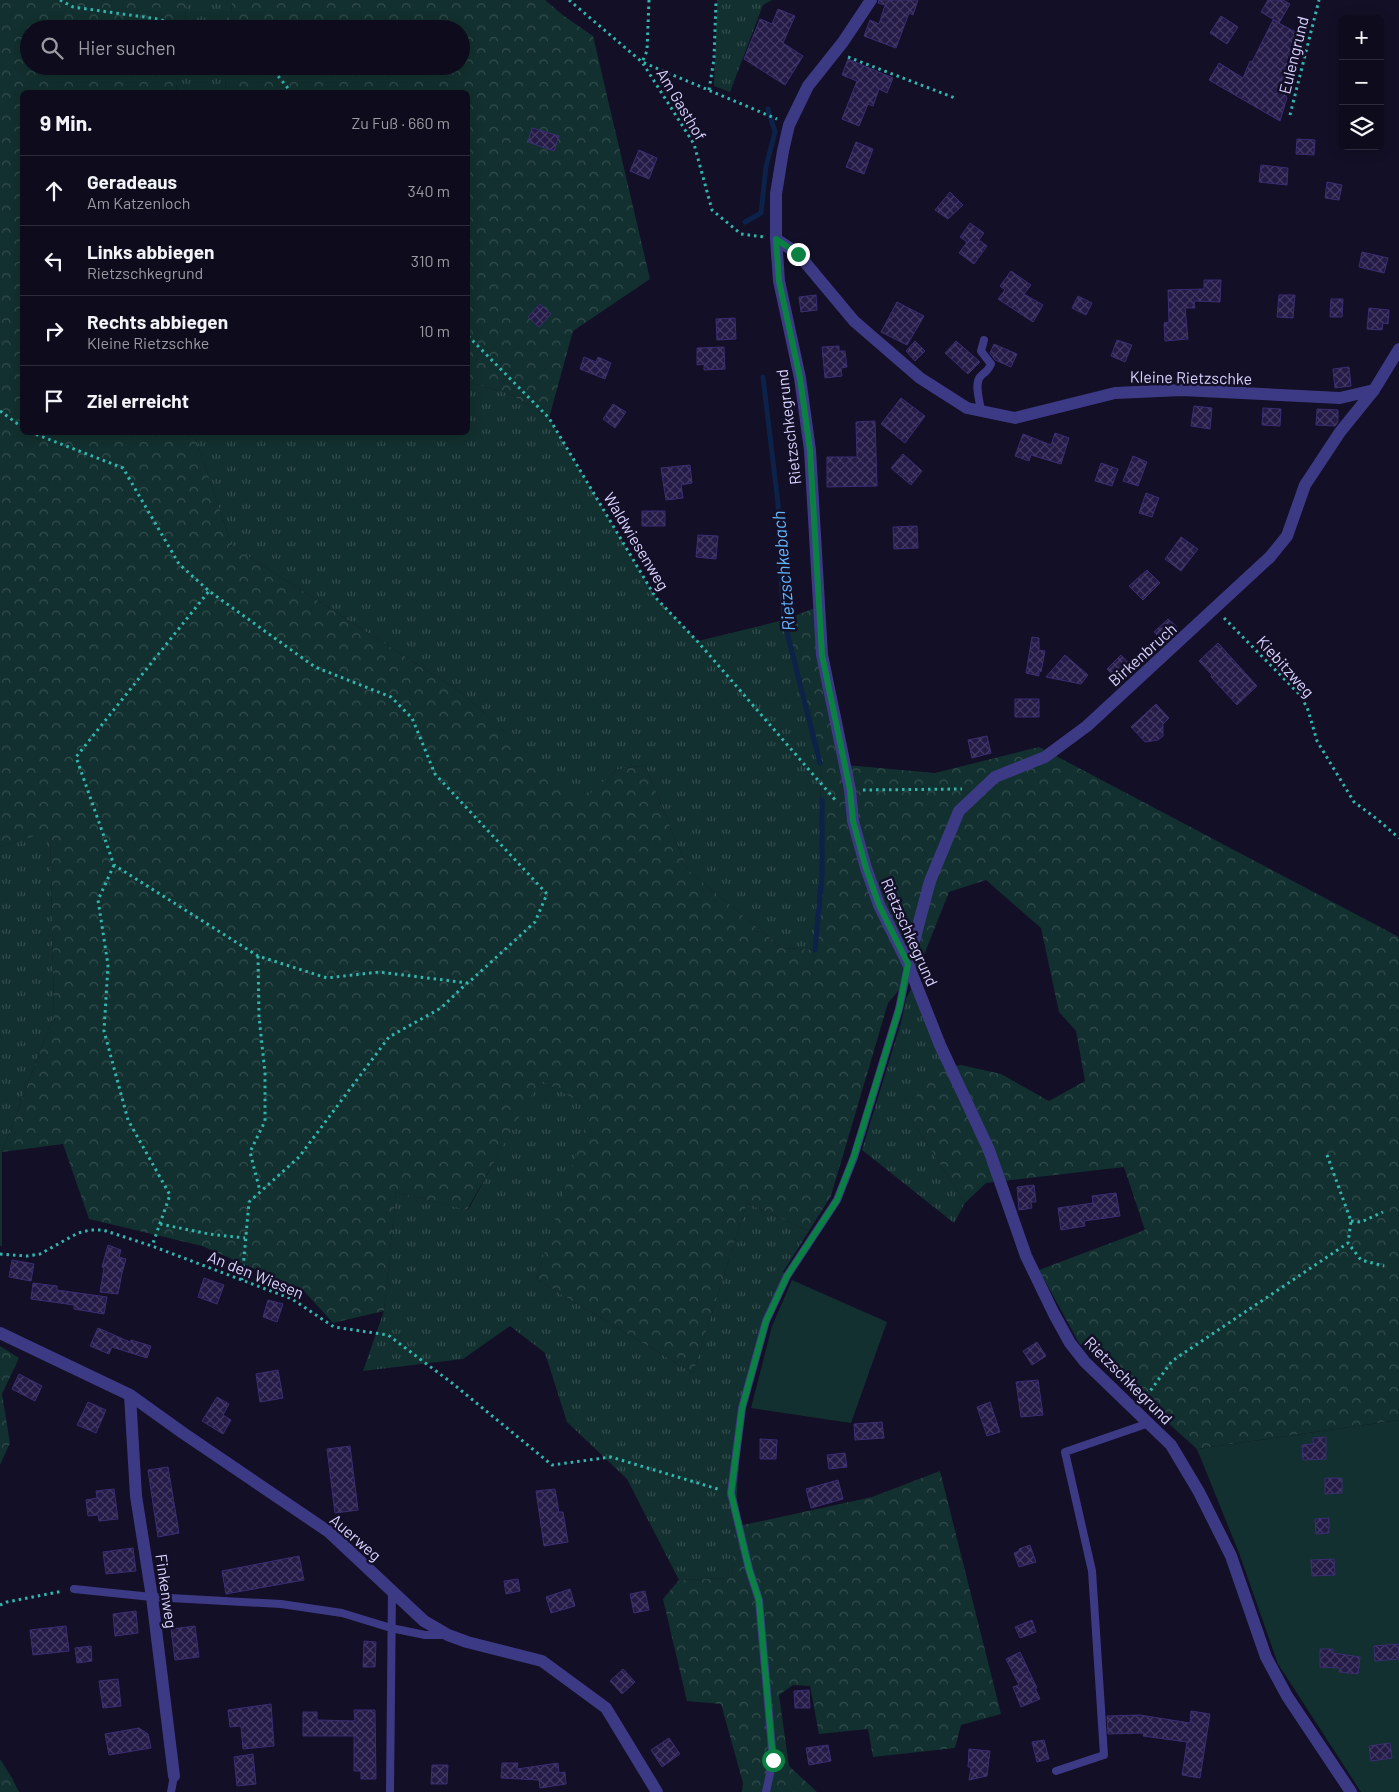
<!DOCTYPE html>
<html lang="de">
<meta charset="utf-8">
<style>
body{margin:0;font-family:Barlow,sans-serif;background:#1c1929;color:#f1f3f6}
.controls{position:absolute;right:15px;top:15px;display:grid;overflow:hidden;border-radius:8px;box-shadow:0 2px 12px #0003}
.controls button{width:45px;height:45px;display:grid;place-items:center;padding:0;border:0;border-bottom:1px solid #2e2b3b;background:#0e0b1c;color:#f1f3f6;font:25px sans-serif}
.stop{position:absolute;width:15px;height:15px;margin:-11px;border:4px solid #0b8043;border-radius:50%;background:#fff}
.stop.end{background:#0b8043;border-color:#fff;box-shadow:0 1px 5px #0008}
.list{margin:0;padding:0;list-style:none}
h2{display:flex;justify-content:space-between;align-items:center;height:65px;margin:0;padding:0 20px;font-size:21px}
h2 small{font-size:16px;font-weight:400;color:#9b9ba3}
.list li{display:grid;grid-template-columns:32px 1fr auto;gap:15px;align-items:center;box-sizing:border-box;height:70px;padding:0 20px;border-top:1px solid #2e2b3b}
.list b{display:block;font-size:19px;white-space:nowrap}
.list p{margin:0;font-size:16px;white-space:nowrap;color:#9b9ba3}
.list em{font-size:16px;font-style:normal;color:#9b9ba3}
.icon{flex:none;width:28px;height:28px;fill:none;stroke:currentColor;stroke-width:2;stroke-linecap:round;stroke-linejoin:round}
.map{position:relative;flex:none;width:1399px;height:1792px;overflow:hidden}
.search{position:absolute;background:#0e0b1c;box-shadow:0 2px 12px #0003;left:20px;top:20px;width:450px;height:55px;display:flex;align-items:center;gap:12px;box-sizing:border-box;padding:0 18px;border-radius:28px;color:#9b9ba3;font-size:19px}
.panel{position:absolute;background:#0e0b1c;box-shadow:0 2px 12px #0003;left:20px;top:90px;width:450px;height:345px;border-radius:8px}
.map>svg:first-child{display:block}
</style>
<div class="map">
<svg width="1399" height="1792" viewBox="0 0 1399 1792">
<defs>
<pattern id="grass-tufts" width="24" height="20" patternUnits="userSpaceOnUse" patternTransform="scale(1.25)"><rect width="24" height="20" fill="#12302f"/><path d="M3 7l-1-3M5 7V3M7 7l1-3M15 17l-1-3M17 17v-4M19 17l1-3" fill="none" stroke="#344d4e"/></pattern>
<pattern id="forest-crowns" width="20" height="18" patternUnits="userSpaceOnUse" patternTransform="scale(1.25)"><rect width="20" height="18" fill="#12302f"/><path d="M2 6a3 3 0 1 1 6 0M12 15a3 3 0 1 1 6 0" fill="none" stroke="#344d4e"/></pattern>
<pattern id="building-cross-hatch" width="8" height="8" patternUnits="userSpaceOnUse" patternTransform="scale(1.25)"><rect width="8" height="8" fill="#241b47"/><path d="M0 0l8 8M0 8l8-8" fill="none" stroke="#433b63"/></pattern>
</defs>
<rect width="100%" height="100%" fill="#130f26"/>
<!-- grass -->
<path fill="url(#grass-tufts)" d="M187,0H232L230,29H184Z
M717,0H772L763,5L730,92L714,86Z
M179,66H227L225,92H176Z
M468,382L508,393L549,418L656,598L698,641L784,620L820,763L822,874L815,950L782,948L688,870L645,765L616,770L582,802L462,693L232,546L194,433L468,432Z
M50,830L54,1015L2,1152V1246H0V847Z
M912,987L944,1068L911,1119L965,1203L954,1223L862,1150L902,1019L906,999Z
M539,1079L592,1108L536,1279L693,1373L747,1203L809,1231L783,1272L787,1276L766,1321L742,1408L732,1578L679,1580L627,1479L567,1422L545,1353L510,1326L463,1359L363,1371L384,1311L396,1192L468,1210Z"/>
<!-- forest -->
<path fill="url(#forest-crowns)" d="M0,0H187L184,29H29V66H179L176,92H22V432L194,433L232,546L462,693L582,801L616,770L645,765L688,870L782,948L815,950L822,874L820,763L784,620L820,606L846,765L935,773L1039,747L1399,937V1420L1197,1449L1079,1343L1039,1270L1145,1230L1124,1167L986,1183L965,1203L911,1119L921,1077L944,1068L961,1065L1001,1074L1049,1101L1085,1081L1076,1031L1059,1012L1041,928L986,880L949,892L920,965L888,1003L831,1196L809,1231L747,1203L693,1373L536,1279L591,1108L540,1080L467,1210L396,1192L384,1311L333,1323L303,1290L202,1246L89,1219L63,1144L2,1152L54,1015L50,831L0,847Z
M232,0H545L564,16L593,36L650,279L573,331L549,418L508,393L468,382V92H225L227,66H461V29H230Z
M0,1346L19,1358L2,1394L10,1443L0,1465Z
M940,1471L1001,1714L961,1725L955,1748L873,1757L868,1729L819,1734L810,1686L793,1685L779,1695L789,1766L817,1792H742L743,1783L721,1704L687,1701L663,1599L679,1580L732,1578L734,1527L872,1497Z
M0,1759L12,1778L19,1792H0Z"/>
<!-- green -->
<path fill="#12302f" d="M792,1280L887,1322L851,1423L751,1408L772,1326Z
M1399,1420V1792H1361L1278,1664L1239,1553L1197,1449Z"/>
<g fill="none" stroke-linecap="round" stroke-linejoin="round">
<!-- stream -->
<path stroke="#0c2248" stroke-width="5" d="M745,222L761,213L766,167L775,132L768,109
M763,377L778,503L780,566L784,620L820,763
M815,950L822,874V800"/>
</g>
<!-- building -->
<path fill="url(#building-cross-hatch)" stroke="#3b2d73" d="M879,0H918L913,15L909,13L896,48L864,36L870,20L879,24L885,5L878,3Z
M1268,0H1283L1290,4L1279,23L1261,12Z
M778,9L795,16L783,43L803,56L785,85L744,59L760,19L772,24Z
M1221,16L1238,27L1227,44L1210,33Z
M1273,20L1303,36L1283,78V89L1287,98L1280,121L1209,80L1219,63L1243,78L1250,61L1252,62Z
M848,59L893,78L887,93L879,89L873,106L868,104L859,126L842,119L857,81L842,75Z
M532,128L559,136L554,151L528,142Z
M1297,139L1315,140L1314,155L1296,154Z
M856,142L873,149L864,174L846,167Z
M639,150L657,158L649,179L630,171Z
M1261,165L1288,168L1287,185L1259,182Z
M1327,182L1342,185L1339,200L1325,198Z
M950,192L963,205L948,219L935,210Z
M970,223L984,233L979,240L987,246L974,264L959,253L967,242L960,237Z
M1362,252L1388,258L1384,273L1359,267Z
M1011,271L1031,285L1024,294L1043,305L1033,322L998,299L1005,290L1000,286Z
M1204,280H1221L1220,302L1194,301L1195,308H1185L1188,339L1165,341L1164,323L1169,322L1168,290L1204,289Z
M816,295L817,310L801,312L799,297Z
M1279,295H1295L1293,318L1277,317Z
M1078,296L1092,303L1086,315L1072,308Z
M1331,299H1343L1342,317H1330Z
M897,302L924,316L907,345L881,332Z
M540,304L551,314L539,327L528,317Z
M1369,308L1389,310L1388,324L1383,323L1382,330L1367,329Z
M735,318L736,339L717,340L716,319Z
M1117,340L1132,345L1125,362L1111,356Z
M915,341L925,351L915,361L906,351Z
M956,341L980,362L968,374L945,353Z
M994,344L1017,354L1011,367L995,360L990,353Z
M839,346V351H845L847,367L841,368L842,376L825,378L822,347Z
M724,347L725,369L704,370V364L697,365V348Z
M584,357L596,362L598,357L611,363L605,379L580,369Z
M1349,367L1351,386L1335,388L1333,369Z
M901,398L925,416L905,443L881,424Z
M613,404L626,412L615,428L603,419Z
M1194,406L1212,408L1210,429L1191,426Z
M1263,408L1281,409L1280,426L1262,425Z
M1317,409L1338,410V422L1335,426L1316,425Z
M875,421L877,486L827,487V457H857L856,422Z
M1055,433L1069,438L1061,464L1031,455L1029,461L1015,456L1023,434L1051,445Z
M903,454L922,471L911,485L891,468Z
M1133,456L1147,462L1138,486L1123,481Z
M1101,463L1118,469L1112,486L1095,481Z
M690,465L692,483L681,485L683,498L666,500L661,468Z
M1146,493L1159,498L1152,517L1139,513Z
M642,511H665V526H642Z
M917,526L918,548L894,549L893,527Z
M698,535L718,536L716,559L696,557Z
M1181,537L1198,549L1181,571L1165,559Z
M1147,570L1160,583L1143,600L1129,586Z
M1168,619L1177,627L1163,641L1154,632Z
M1032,637L1039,638V650L1045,651L1041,672L1039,670V676L1026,673Z
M1218,643L1257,686L1237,705L1211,677L1212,675L1199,661Z
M1065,655L1088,675L1081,684L1046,677Z
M1121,655L1133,668L1119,681L1107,669Z
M1015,699H1039V717H1015Z
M1156,704L1169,718L1163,724V736L1158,740L1145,742L1131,727Z
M987,736L991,753L972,758L968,740Z
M1034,1185L1036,1202H1031L1032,1208L1019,1210L1017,1187Z
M1116,1193L1120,1216L1084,1221L1085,1226L1061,1230L1058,1208L1093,1203L1092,1196Z
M108,1245L121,1250L119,1257L126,1259L122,1273L118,1294L100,1292L104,1268L102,1267Z
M12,1260L34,1264L31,1281L9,1277Z
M204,1278L224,1285L217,1304L198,1297Z
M33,1283L57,1286V1290L107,1297L104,1314L74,1309V1305L31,1299Z
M268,1300L283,1304L277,1322L263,1317Z
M98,1328L130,1342L131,1340L151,1346L147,1358L112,1347L109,1354L90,1346Z
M1037,1342L1046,1356L1032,1365L1023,1351Z
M278,1370L283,1398L260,1402L256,1374Z
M19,1374L42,1386L35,1401L12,1389Z
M1038,1380L1043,1415L1021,1417L1016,1382Z
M217,1397L229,1404L223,1415L231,1420L223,1434L202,1421Z
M88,1402L106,1410L96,1433L77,1425Z
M990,1402L1000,1432L987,1436L977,1407Z
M882,1422L884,1438L855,1440L854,1424Z
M1326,1437V1459L1303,1460L1302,1445L1313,1444V1438Z
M760,1439L777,1440L776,1459H760Z
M350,1446L358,1510L335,1513L327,1449Z
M845,1453L847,1467L829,1469L827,1455Z
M168,1467L179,1533L158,1537L148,1470Z
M1325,1478H1342V1493L1325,1494Z
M838,1480L843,1499L811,1508L806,1489Z
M114,1489L118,1519L99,1521L98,1515L88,1516L86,1500L97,1498L96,1491Z
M555,1489L559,1512H563L568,1542L544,1546L536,1491Z
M1329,1518V1533L1316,1534L1315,1519Z
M1030,1545L1036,1562L1019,1567L1014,1553L1019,1551V1549Z
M133,1548L136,1571L106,1574L103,1552Z
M299,1556L304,1580L226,1594L222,1571Z
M1334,1559L1335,1575L1312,1576L1311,1560Z
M518,1579L520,1591L506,1594L504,1581Z
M570,1589L575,1606L551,1613L546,1597Z
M645,1591L649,1610L634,1613L630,1594Z
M136,1611L138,1633L115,1636L113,1614Z
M1032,1620L1036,1632L1020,1638L1015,1627Z
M66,1626L69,1651L33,1655L30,1630Z
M195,1626L199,1657L175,1660L171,1629Z
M364,1641L376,1642L375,1667H363Z
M1399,1644V1659L1375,1661L1374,1646Z
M91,1646L92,1661L77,1663L75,1648Z
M1320,1649H1333V1653L1360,1657L1358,1674L1339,1672L1340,1668L1320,1667Z
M1020,1652L1037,1688H1035L1040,1699L1021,1707L1013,1687L1019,1685L1006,1659Z
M623,1669L635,1682L622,1694L610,1681Z
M118,1679L121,1706L103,1708L99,1681Z
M809,1690L810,1708H795L794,1691Z
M271,1704L274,1746L243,1749L241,1726L230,1727L228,1710Z
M354,1710H375L376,1779H361V1771H354V1736H303V1712H317V1720L355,1721Z
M1191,1711L1210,1714L1200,1778L1182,1775L1187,1742L1143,1736L1144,1733L1108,1734L1107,1716L1140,1715L1190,1723Z
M139,1728L148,1734L151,1748L109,1755L105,1734Z
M669,1738L680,1754L662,1767L651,1750Z
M1044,1740L1049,1759L1037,1762L1032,1742Z
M1390,1743L1392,1758L1371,1761L1369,1746Z
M828,1745L831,1761L809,1765L806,1748Z
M969,1749L990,1751L987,1776L969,1780L971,1767H968Z
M253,1754L256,1784L237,1786L234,1757Z
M502,1763H518L517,1769L558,1763L559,1773L565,1772L566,1784L540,1788L539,1780L501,1778Z
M432,1765H448L447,1784H431Z"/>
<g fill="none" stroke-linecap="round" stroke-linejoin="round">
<!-- path -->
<path stroke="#2fb8b0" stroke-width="3" stroke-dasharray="2.5 4" stroke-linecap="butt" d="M60,0L73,7L158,19L191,29
M569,0L642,62L694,144L712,210L741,234L764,237
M649,0L647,51L642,62L777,119
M848,57L955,98
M270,66L291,92
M709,90L714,59L716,0
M1290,115L1319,0
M468,336L549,418L656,598L698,642L837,802
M0,411L22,427
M30,432L123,468L179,564L209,591L315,667L391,697L412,718L435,774L547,894L535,922L468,983L379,972L327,978L258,956L114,865L76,757L209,591
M1224,618L1301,696L1308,710L1317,741L1354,802L1377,819L1399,838
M863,790L962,789
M114,865L98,900L108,965L104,1031L128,1120L170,1195L152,1246
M258,956L259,1017L265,1073V1121L250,1152L260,1191
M1327,1155L1351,1221L1348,1243L1361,1260L1384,1266
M1351,1221L1361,1222L1383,1212
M160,1224L209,1234L245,1238
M0,1254L27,1256L40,1254L78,1233L90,1230H103L152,1246L292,1299L334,1327L388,1335L452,1383L552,1465L611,1457L721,1490
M242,1280L249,1202L299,1157L389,1037L441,1008L467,983
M1143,1401L1172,1361L1348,1243
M0,1605L7,1602L63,1591"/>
<!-- service -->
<path stroke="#3d3a85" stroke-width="8" d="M981,411C980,401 974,385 980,377C985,371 987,373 991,364L981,351L984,340
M74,1589L152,1597L281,1604L342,1613L391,1628L425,1635H446
M1056,1771L1104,1755L1092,1571L1065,1452L1149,1423
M171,1792L174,1776
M390,1792L392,1590
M766,1792L773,1760L759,1600L749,1569L731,1493L742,1408L766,1321L787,1276L837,1200L854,1157L899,1009L908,966"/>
<!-- minor -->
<path stroke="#3d3a85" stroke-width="12" d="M871,0L843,42L808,86L789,125L783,151L776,194V239L779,281L800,378L810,450L822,655L850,790L853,821L866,868L879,905L908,964L940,1045L989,1150L1026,1256L1054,1314L1070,1343L1085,1362L1171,1445L1199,1492L1231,1556L1266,1657L1287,1696L1351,1792
M776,239L798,254L854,321L920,378L967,408L1015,418L1115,393L1182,390L1340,398L1374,390
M908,964L930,881L959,811L995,777L1045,757L1087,726L1270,557L1287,536L1305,485L1340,432L1374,390L1399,349
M0,1333L130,1395L183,1433L329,1532L424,1621L448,1635L467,1642L542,1661L606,1708L657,1792
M130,1395L136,1496L152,1597L174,1776"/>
</g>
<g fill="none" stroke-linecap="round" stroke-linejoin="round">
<!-- route -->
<path stroke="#0b8043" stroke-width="6" d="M773,1760L759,1600L749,1569L731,1493L742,1408L766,1321L787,1276L837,1200L854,1156L899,1009L908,964L879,905L866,868L853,821L850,790L822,655L810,450L800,378L779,281L776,239L798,254"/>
</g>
<g text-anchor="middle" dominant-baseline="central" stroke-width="5" stroke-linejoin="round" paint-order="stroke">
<!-- street labels -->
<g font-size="16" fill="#d9d4ff" stroke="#130f26">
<text transform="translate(1293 55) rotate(-76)">Eulengrund</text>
<text transform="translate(682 104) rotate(59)">Am Gasthof</text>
<text transform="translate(1191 377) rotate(1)">Kleine Rietzschke</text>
<text transform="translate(788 427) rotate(-97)">Rietzschkegrund</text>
<text transform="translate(637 541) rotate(59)">Waldwiesenweg</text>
<text transform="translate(1142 654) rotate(-42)">Birkenbruch</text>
<text transform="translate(1286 666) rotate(48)">Kiebitzweg</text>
<text transform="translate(910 932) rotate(66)">Rietzschkegrund</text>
<text transform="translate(256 1274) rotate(22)">An den Wiesen</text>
<text transform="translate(1129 1380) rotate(45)">Rietzschkegrund</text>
<text transform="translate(356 1537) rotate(41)">Auerweg</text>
<text transform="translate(167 1591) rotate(82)">Finkenweg</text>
</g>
<!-- water labels -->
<g font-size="18" font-style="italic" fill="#62b6ff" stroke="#130f26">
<text transform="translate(783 571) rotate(-95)">Rietzschkebach</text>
</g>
</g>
</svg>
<div class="controls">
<button>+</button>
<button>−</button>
<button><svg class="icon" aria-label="layers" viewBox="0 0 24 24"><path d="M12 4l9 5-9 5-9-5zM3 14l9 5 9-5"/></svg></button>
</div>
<div class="stop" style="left:773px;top:1760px"></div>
<div class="stop end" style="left:798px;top:254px"></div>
<div class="search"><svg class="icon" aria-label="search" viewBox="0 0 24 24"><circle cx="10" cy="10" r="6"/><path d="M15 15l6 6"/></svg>Hier suchen</div>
<section class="panel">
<h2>9 Min.<small>Zu Fuß · 660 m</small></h2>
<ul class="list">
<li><svg class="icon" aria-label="ahead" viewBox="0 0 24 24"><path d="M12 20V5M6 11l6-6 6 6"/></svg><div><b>Geradeaus</b><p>Am Katzenloch</p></div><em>340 m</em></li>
<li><svg class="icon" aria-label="left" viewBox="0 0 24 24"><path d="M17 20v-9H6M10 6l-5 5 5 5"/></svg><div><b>Links abbiegen</b><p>Rietzschkegrund</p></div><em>310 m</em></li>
<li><svg class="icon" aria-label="right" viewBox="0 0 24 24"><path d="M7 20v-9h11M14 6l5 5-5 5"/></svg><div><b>Rechts abbiegen</b><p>Kleine Rietzschke</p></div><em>10 m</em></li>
<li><svg class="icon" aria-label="arrive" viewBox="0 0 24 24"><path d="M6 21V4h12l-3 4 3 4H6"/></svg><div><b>Ziel erreicht</b></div></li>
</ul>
</section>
</div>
